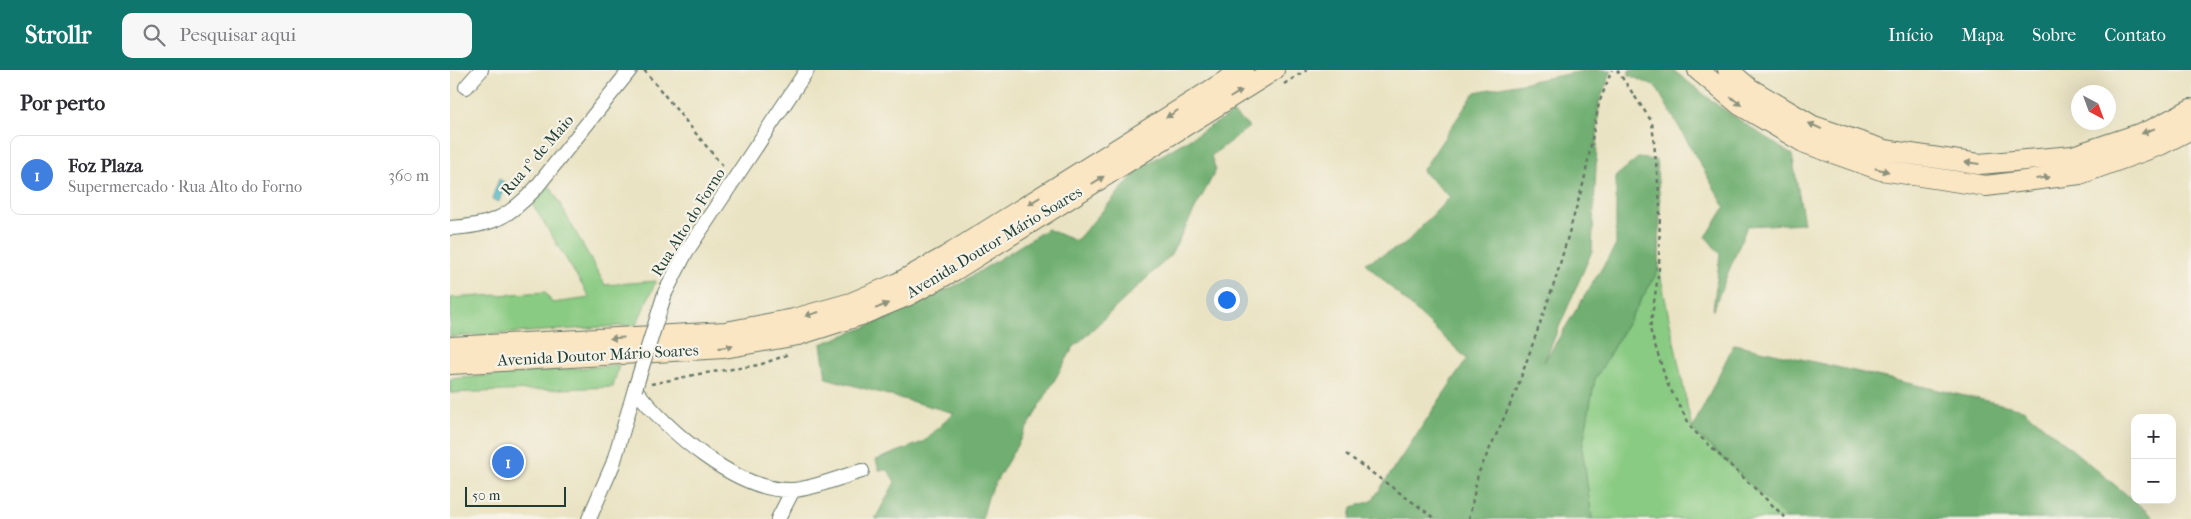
<!DOCTYPE html>
<html lang="pt">
<meta charset="utf-8">
<style>
body{margin:0;font-family:"IM FELL French Canon",serif;background:#f7f7f7;color:#2b2b33}
.controls{position:absolute;right:15px;bottom:15px;display:grid;overflow:hidden;border-radius:10px;box-shadow:0 5px 20px #0002}
.controls button{width:45px;height:45px;display:grid;place-items:center;padding:0;border:0;border-bottom:1px solid #e1e1e2;background:#fff;color:#2b2b33;font:25px sans-serif}
.compass{position:absolute;left:1621px;top:15px;width:45px;height:45px;border-radius:50%;background:#fff;box-shadow:0 5px 20px #0002;rotate:139deg}
.scale{position:absolute;left:15px;bottom:12px;width:101px;box-sizing:border-box;padding-left:5px;border:2px solid #1f3d34;border-top:0;font-size:14px;line-height:18px;white-space:nowrap;color:#1f3d34;-webkit-text-stroke:4px #f7f3e8;paint-order:stroke}
.you{position:absolute;left:776px;top:229px;width:18px;height:18px;margin:-12px;border:4px solid #fff;border-radius:50%;background:#1a73e8;box-shadow:0 0 0 8px #1a73e833}
.badge{display:grid;place-items:center;width:32px;height:32px;border-radius:50%;background:#0f766e;color:#fff;font-size:16px;font-weight:700}
.pin{position:absolute;translate:-50% -50%;border:2px solid #fff;box-shadow:0 1px 5px #0006}
.list{margin:0;padding:0;list-style:none}
h2{display:flex;justify-content:space-between;align-items:center;height:65px;margin:0;padding:0 20px;font-size:21px}
h2 small{font-size:16px;font-weight:400;color:#7c7c81}
.list li{display:grid;grid-template-columns:32px 1fr auto;gap:15px;align-items:center;box-sizing:border-box;height:80px;margin:0 10px 10px;padding:0 10px;border:1px solid #e1e1e2;border-radius:10px}
.list b{display:block;font-size:19px;white-space:nowrap}
.list p{margin:0;font-size:16px;white-space:nowrap;color:#7c7c81}
.list em{font-size:16px;font-style:normal;color:#7c7c81}
.icon{flex:none;width:28px;height:28px;fill:none;stroke:currentColor;stroke-width:2;stroke-linecap:round;stroke-linejoin:round}
.map{position:relative;flex:none;width:1741px;height:449px;overflow:hidden}
header{display:flex;align-items:center;gap:30px;box-sizing:border-box;height:70px;padding:0 25px;background:#0f766e;color:#fff}
header strong{font-size:24px}
nav{display:flex;gap:28px;margin-inline-start:auto;font-size:18px}
.search{width:350px;height:45px;background:#f7f7f7;display:flex;align-items:center;gap:12px;box-sizing:border-box;padding:0 18px;border-radius:10px;color:#7c7c81;font-size:19px}
main{display:flex}
aside{flex:1;background:#fff}
.map>svg:first-child{display:block}
</style>
<header>
<strong>Strollr</strong>
<div class="search"><svg class="icon" aria-label="search" viewBox="0 0 24 24"><circle cx="10" cy="10" r="6"/><path d="M15 15l6 6"/></svg>Pesquisar aqui</div>
<nav><a>Início</a><a>Mapa</a><a>Sobre</a><a>Contato</a></nav>
</header>
<main>
<aside>
<h2>Por perto<small></small></h2>
<ul class="list">
<li><span class="badge" style="background:#3f7fe0">1</span><div><b>Foz Plaza</b><p>Supermercado · Rua Alto do Forno</p></div><em>360 m</em></li>
</ul>
</aside>
<div class="map">
<svg width="1741" height="449" viewBox="0 0 1741 449">
<rect width="100%" height="100%" fill="#f7f3e8"/>
<filter id="ink" filterUnits="userSpaceOnUse"><feTurbulence type="fractalNoise" baseFrequency=".02" numOctaves="2"/><feDisplacementMap in="SourceGraphic" scale="10" xChannelSelector="R" yChannelSelector="G"/><feConvolveMatrix kernelMatrix="1 2 1 2 8 2 1 2 1" color-interpolation-filters="sRGB"/></filter>
<filter id="wash" filterUnits="userSpaceOnUse"><feTurbulence type="fractalNoise" baseFrequency=".0096" numOctaves="4" result="noise"/><feDisplacementMap in="SourceGraphic" scale="20" xChannelSelector="R" yChannelSelector="G"/><feGaussianBlur stdDeviation="1.12" result="paint"/><feColorMatrix in="noise" values="0 0 0 0 0 0 0 0 0 0 0 0 0 0 0 0 0 1.4 0 .05"/><feComposite in="paint" operator="in"/></filter>
<g filter="url(#wash)">
<rect width="100%" height="100%" fill="#eae3c3"/>
<!-- green -->
<path fill="#8acb83" stroke="#54845c" d="M100,116L155,215L206,211L186,255L0,267V228L95,222L102,233L140,228L83,135Z
M1209,199L1242,359L1337,449H1142L1132,378L1145,309Z
M169,295L163,317L0,323V309Z"/>
<!-- forest -->
<path fill="#6faf71" stroke="#477652" d="M1138,0H1162L1149,33L1142,181L1094,292L1166,175V106L1188,88L1206,90L1210,133L1209,199L1145,309L1132,378L1142,449H900L902,437L922,431L1017,289L915,193L954,175L1000,127L972,101L1025,22Z
M1179,0H1223L1270,37L1342,85L1354,153L1297,156L1263,240L1270,184L1256,167L1275,137L1206,17L1179,5Z
M783,43L799,57L761,86L766,100L720,186L623,278L539,424L532,449H425L445,412L438,400H429L426,390L473,372L504,343L376,308L371,274L416,257L511,213L597,159L626,171L690,98Z
M1284,274L1573,339L1706,449H1337L1242,359Z"/>
<!-- water -->
<path fill="#48b7c1" stroke="#347a7a" d="M49,109L56,113L49,132L42,129Z"/>
</g>
<g filter="url(#ink)">
<g fill="none" stroke-linecap="round" stroke-linejoin="round">
<!-- minor casing -->
<g stroke="#676" stroke-width="16">
<path id="minor" d="M16,17L31,0
M0,158C40,156 58,148 85,119L180,0
M215,223L236,182L357,0
M185,319C216,360 287,422 342,420C360,420 393,406 412,401
M139,449L163,394L185,319
M328,449L343,420"/>
</g>
<!-- secondary casing -->
<g stroke="#676" stroke-width="22">
<path id="secondary" d="M1248,0L1290,35L1355,73L1431,100L1536,116L1630,104L1710,75L1741,59
M1278,0L1299,18L1363,56L1434,80L1529,94L1623,86L1701,60L1741,39
M0,277L276,262L344,249L401,233L448,213L495,187L793,0
M0,294L274,278L348,265L411,245L459,225L505,200L824,0"/>
</g>
<!-- path -->
<path stroke="#676" stroke-width="2.5" stroke-dasharray="4 4" stroke-linecap="butt" d="M194,0L275,99
M1167,0L1202,52L1210,133L1209,199L1200,259L1217,313L1242,359L1337,449
M834,14L857,0
M201,314L249,304L309,295L337,285
M896,384L986,449
M1019,449L1028,404L1065,324L1105,211L1134,111L1149,33L1162,0"/>
<!-- minor -->
<use href="#minor" stroke="#fff" stroke-width="14"/>
<!-- secondary -->
<use href="#secondary" stroke="#fbe6c4" stroke-width="20"/>
<!-- minor-bridge casing -->
<g stroke="#676" stroke-width="16" stroke-linecap="butt">
<path id="minor-bridge" d="M185,319L215,223"/>
</g>
<!-- minor-bridge -->
<use href="#minor-bridge" stroke="#fff" stroke-width="14"/>
</g>
<!-- one-way arrows -->
<defs><path id="oneway-solid" d="M-6-.8H1V-3.2L6.5 0L1 3.2V.8H-6Z" transform="scale(1.25)"/></defs>
<g fill="#8d927c">
<use href="#oneway-solid" transform="translate(786 24) rotate(-32)"/>
<use href="#oneway-solid" transform="translate(1286 31) rotate(38)"/>
<use href="#oneway-solid" transform="translate(722 44) rotate(148)"/>
<use href="#oneway-solid" transform="translate(1365 56) rotate(-156)"/>
<use href="#oneway-solid" transform="translate(1698 61) rotate(159)"/>
<use href="#oneway-solid" transform="translate(1522 93) rotate(-173)"/>
<use href="#oneway-solid" transform="translate(1432 100) rotate(14)"/>
<use href="#oneway-solid" transform="translate(1593 108) rotate(-7)"/>
<use href="#oneway-solid" transform="translate(648 110) rotate(-32)"/>
<use href="#oneway-solid" transform="translate(584 131) rotate(148)"/>
<use href="#oneway-solid" transform="translate(432 236) rotate(-23)"/>
<use href="#oneway-solid" transform="translate(362 244) rotate(164)"/>
<use href="#oneway-solid" transform="translate(167 268) rotate(177)"/>
<use href="#oneway-solid" transform="translate(276 277) rotate(-7)"/>
</g>
</g>
<g text-anchor="middle" dominant-baseline="central" stroke-width="4.5" stroke-linejoin="round" paint-order="stroke">
<!-- street labels -->
<g font-size="16" fill="#1f3d34" stroke="#f7f3e8">
<text transform="translate(87 85) rotate(-49)">Rua 1º de Maio</text>
<text transform="translate(238 152) rotate(-58)">Rua Alto do Forno</text>
<text transform="translate(544 172) rotate(-31)">Avenida Doutor Mário Soares</text>
<text transform="translate(148 285) rotate(-3)">Avenida Doutor Mário Soares</text>
</g>
</g>
</svg>
<div class="controls">
<button>+</button>
<button>−</button>
</div>
<svg class="compass" viewBox="-18 -18 36 36"><path d="M0-13l5 13h-10z" fill="#e53935"/><path d="M0 13l5-13h-10z" fill="#7c7c81"/></svg>
<div class="scale">50 m</div>
<div class="you"></div>
<div class="pin badge" style="left:58px;top:392px;background:#3f7fe0">1</div>
</div>
</main>
